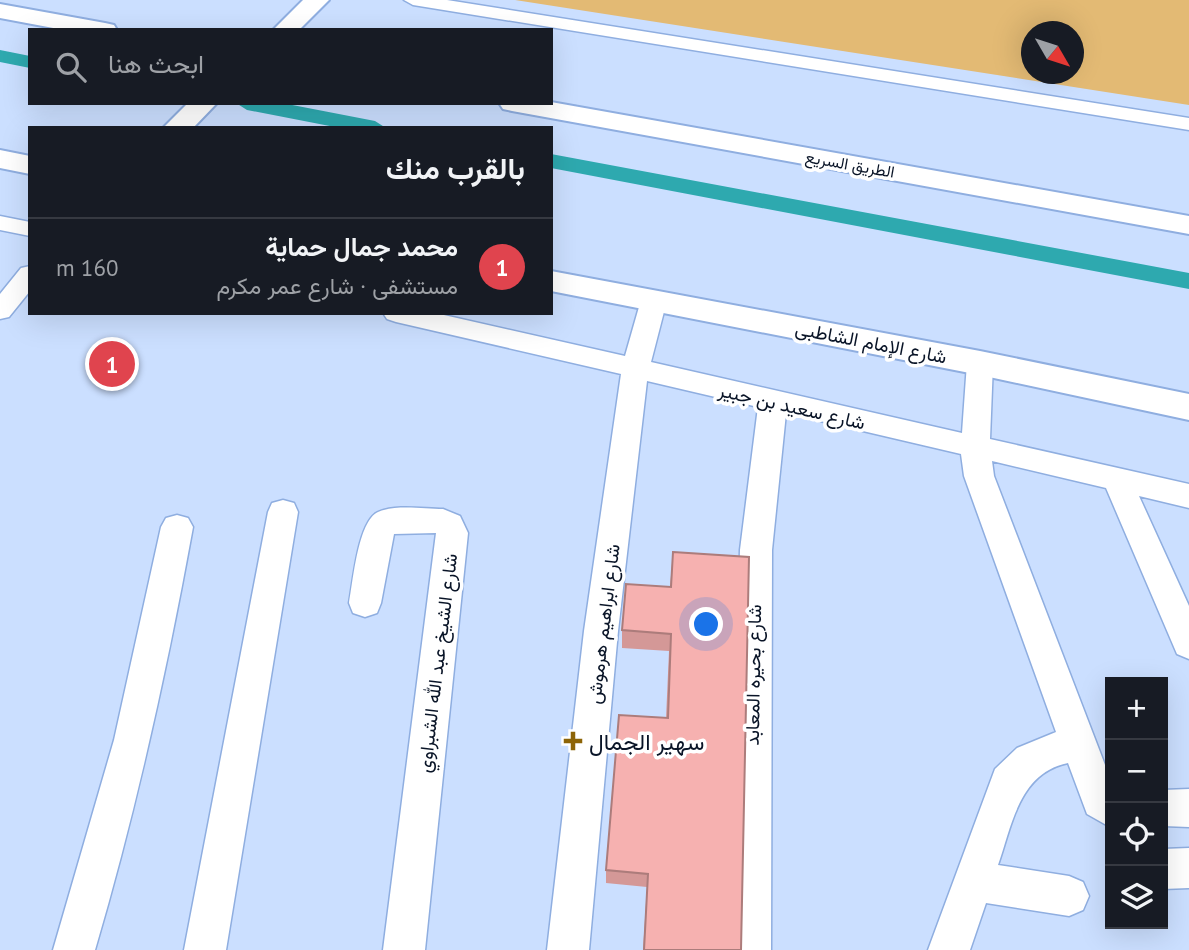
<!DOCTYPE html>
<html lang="ar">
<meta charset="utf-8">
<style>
body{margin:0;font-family:"PT Sans",Vazirmatn,sans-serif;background:#242831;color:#f1f3f6;direction:rtl}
.controls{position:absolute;right:21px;bottom:21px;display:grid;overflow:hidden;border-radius:0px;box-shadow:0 7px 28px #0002}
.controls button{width:63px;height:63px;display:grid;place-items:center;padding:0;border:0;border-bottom:2px solid #363941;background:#171b24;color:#f1f3f6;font:35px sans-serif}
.compass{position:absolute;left:1021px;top:21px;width:63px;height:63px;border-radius:50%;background:#171b24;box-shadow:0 7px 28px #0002;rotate:129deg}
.you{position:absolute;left:707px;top:625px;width:24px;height:24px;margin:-18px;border:5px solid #fff;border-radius:50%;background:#1a73e8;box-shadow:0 0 0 10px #1a73e833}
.badge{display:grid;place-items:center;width:46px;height:46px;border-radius:50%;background:#8d6407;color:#fff;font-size:23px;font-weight:700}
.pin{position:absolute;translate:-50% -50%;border:4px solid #fff;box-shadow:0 2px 7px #0006}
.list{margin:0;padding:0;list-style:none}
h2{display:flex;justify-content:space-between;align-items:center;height:91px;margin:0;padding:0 28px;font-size:30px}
h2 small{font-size:23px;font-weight:400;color:#9ea1a6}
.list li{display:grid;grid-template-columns:46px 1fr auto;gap:21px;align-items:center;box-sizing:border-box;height:98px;padding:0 28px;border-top:2px solid #363941}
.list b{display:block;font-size:26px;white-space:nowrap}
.list p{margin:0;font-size:23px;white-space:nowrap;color:#9ea1a6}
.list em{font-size:23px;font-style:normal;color:#9ea1a6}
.icon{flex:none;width:38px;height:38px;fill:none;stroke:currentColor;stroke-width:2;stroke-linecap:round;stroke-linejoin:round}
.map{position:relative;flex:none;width:1189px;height:950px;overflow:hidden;direction:ltr}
.search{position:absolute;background:#171b24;box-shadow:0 7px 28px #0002;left:28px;top:28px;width:525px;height:77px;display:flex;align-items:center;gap:18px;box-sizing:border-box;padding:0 24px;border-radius:0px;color:#9ea1a6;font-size:26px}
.panel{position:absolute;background:#171b24;box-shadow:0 7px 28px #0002;left:28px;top:126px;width:525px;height:189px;border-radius:0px;direction:rtl}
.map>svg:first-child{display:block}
</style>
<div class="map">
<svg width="1189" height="950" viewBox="0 0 1189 950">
<rect width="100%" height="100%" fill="#cbdfff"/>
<!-- green -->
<path fill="#e3ba74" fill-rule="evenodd" d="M515,0H1189V105ZM1032,32H1074V74H1032Z"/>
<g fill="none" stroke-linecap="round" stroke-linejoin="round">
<!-- canal -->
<path fill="#2ea9af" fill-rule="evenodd" d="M0,50L30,56V68L0,62Z
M236,103H282L375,121L386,128H340L247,110Z
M551,154L1189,273V289L551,168Z"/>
<!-- street casing -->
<g stroke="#8faee0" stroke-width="3">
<path id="street" d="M404,0H447L1189,118V130L413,5Z
M0,216L30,222V236L0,230Z
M30,266V291L9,317L0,319V294L21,268Z
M654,292L663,294L667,300L651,362L962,433L967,363L970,356L980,354L990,356L993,363L990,439L1189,484V508L1139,496L1189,606V659L1177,654L1106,488L992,461L994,476L1110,778V827L1087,814L1068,763C1019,773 1012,825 998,865L1069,876L1083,882L1089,896L1083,910L1069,916L986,903L970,950H928L995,769L1017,748L1056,732L964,476L961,454L786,413L772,550L771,950H729L740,550L758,407L647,381L618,631L589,950H547L584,631L621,374L396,322L387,319L383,313H435L625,356L641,300L645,294Z
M283,500L294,503L298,512L226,950H184L268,512L272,503Z
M443,509L460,516L468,533L425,950H383L436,533L394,534L381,603L377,613L365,617L353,613L349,603C353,582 358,521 378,512C396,504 424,509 443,509Z
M177,515L188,518L193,527C167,670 136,811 95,950H53L114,740L161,527L166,518Z
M1189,789V827L1163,826V790Z
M1189,848V888L1163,889V849Z"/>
</g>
<!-- secondary casing -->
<g stroke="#8faee0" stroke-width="4">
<path id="secondary" d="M303,0H329L299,30H273Z"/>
</g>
<!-- primary casing -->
<g stroke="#8faee0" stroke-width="4">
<path id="primary" d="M0,4L105,23L114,25L117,30H64L0,18Z
M551,102L1189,216V234L512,111L503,109L499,103Z
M188,103H217L193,128H163Z
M0,150L30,156V174L0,168Z
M551,271L980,351L1189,394V420L980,375L551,291Z"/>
</g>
<!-- street -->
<use href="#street" fill="#fff" fill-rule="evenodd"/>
<!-- secondary -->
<use href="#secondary" fill="#fff" fill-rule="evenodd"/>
<!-- primary -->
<use href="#primary" fill="#fff" fill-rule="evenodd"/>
</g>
<!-- wall -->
<path fill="#d49897" d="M673,552L741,950H643L647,887L606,883V870L666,718L669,651L622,648V630L670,587Z"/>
<!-- building -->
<path fill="#f6b1b0" stroke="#ac7c7b" stroke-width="2" d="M673,552L749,557L741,950H644L648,874L606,870L619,715L668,718L671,634L622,630L626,584L671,587Z"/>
<!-- markers -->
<path fill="#8d6407" stroke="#fff" stroke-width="2.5" d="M569.5 730.5h7v7h7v7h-7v7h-7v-7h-7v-7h7z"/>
<g text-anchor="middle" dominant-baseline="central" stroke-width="7" stroke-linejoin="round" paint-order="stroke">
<!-- far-street labels -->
<g font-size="16" fill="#091427" stroke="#fff">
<text transform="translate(850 164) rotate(10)">الطريق السريع</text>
</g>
<!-- street labels -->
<g font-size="19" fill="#091427" stroke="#fff">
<text transform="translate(871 342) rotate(11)">شارع الإمام الشاطبى</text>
<text transform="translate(792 406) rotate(13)">شارع سعيد بن جبير</text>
<text transform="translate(603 624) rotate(-83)">شارع ابراهيم هرموش</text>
<text transform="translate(437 663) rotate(-83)">شارع الشيخ عبد الله الشبراوي</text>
<text transform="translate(753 675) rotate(-89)">شارع بحيره المعابد</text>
</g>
<!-- near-poi labels -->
<g font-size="23" fill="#091427" stroke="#fff" text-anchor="start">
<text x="589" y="741">سهير الجمال</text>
</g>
</g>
</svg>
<div class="controls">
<button>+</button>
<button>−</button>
<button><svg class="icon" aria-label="locate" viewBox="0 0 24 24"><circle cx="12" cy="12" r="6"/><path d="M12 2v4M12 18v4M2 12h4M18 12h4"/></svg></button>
<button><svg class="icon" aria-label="layers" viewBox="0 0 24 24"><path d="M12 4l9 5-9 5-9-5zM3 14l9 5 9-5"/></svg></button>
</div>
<svg class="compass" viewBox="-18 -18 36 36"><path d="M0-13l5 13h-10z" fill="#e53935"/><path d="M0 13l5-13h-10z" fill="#9ea1a6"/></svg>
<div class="you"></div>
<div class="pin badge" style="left:112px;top:364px;background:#e0444e">1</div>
<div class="search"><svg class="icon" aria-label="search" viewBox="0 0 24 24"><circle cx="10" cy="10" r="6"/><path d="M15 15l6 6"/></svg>ابحث هنا</div>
<section class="panel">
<h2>بالقرب منك<small></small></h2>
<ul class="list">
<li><span class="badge" style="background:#e0444e">1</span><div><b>محمد جمال حماية</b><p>مستشفى · شارع عمر مكرم</p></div><em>160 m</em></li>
</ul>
</section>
</div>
